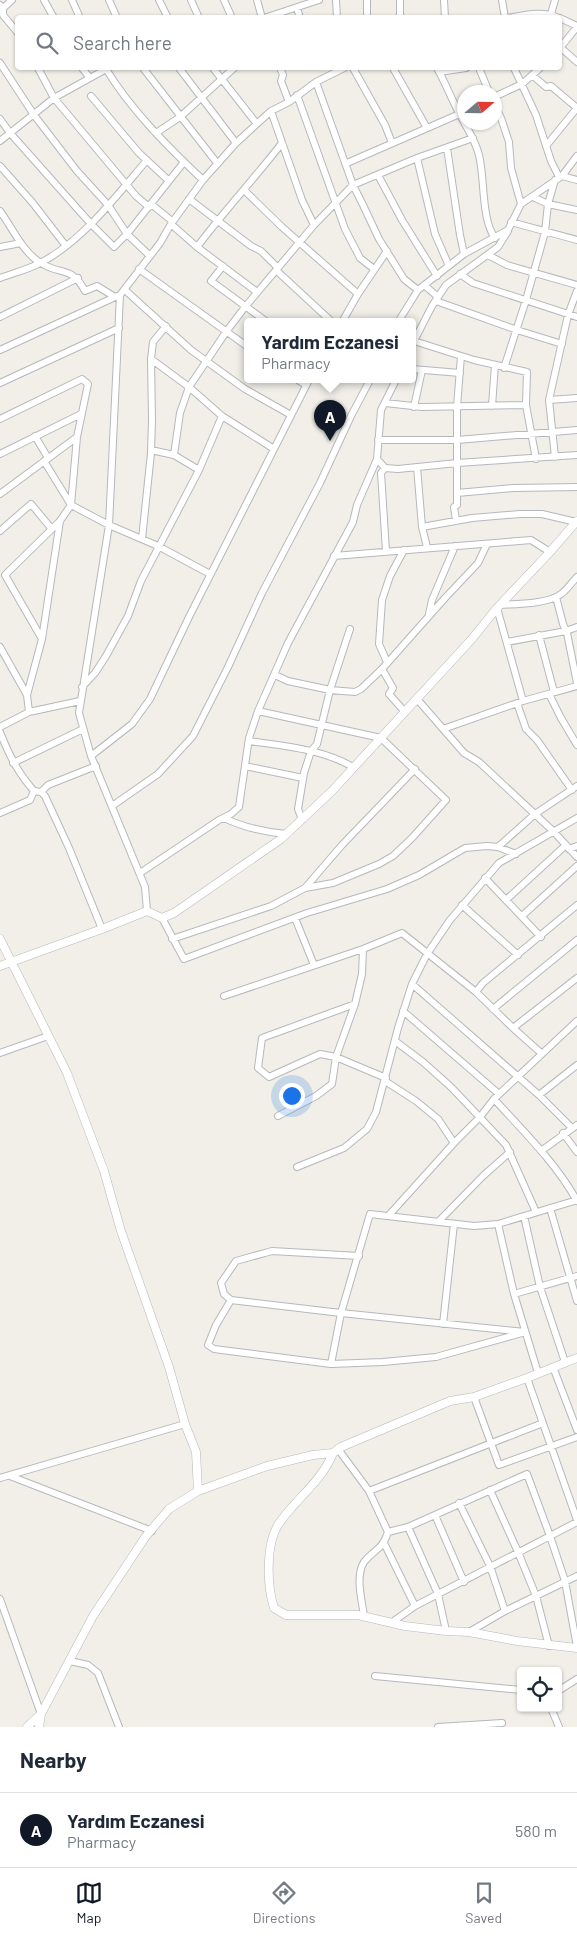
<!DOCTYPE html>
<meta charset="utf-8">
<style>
body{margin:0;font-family:Barlow,sans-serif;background:#f6f6f7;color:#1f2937}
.controls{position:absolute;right:15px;bottom:15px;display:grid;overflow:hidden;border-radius:5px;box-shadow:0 1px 4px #0004}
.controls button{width:45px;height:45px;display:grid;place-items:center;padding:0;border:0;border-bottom:1px solid #e0e1e3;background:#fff;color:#1f2937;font:25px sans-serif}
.compass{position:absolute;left:457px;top:85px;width:45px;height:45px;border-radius:50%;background:#fff;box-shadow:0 1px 4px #0004;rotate:70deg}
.you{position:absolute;left:291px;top:1095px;width:18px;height:18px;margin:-12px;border:4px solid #fff;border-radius:50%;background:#1a73e8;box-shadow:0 0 0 8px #1a73e833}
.badge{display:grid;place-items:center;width:32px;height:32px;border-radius:50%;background:#111827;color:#fff;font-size:16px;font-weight:700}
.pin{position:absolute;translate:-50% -41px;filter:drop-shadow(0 1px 2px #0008)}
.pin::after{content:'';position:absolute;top:26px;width:18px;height:15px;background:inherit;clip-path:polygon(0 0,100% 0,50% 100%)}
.popup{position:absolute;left:244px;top:318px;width:172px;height:65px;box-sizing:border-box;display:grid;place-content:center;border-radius:5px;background:#fff;filter:drop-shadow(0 1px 4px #0005);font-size:16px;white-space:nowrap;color:#747a83}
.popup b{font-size:19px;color:#1f2937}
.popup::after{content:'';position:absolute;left:50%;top:100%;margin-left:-10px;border:10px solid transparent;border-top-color:#fff}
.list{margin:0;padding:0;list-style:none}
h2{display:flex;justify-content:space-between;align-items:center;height:65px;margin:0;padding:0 20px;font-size:21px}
h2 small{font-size:16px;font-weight:400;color:#747a83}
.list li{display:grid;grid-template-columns:32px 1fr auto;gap:15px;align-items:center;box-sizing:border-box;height:75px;padding:0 20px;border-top:1px solid #e0e1e3}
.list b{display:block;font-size:19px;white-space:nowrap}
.list p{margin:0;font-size:16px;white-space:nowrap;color:#747a83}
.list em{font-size:16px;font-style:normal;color:#747a83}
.icon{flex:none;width:28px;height:28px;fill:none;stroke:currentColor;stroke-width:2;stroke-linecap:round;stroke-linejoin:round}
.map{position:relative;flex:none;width:577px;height:1727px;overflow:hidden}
.search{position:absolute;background:#fff;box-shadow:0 1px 4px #0004;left:15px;right:15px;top:15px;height:55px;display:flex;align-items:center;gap:12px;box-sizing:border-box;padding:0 18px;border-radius:5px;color:#747a83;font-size:19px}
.sheet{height:140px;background:#fff}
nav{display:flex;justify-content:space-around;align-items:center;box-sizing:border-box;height:70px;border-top:1px solid #e0e1e3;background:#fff;font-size:14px;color:#747a83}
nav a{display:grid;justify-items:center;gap:2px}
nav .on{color:#111827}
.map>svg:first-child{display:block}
</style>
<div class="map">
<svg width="577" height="1727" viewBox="0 0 577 1727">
<rect width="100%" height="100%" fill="#f1efe8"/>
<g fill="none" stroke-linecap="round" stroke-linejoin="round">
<!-- minor casing -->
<g stroke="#b5b8bc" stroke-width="8">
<path id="minor" d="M44,0L54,18
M72,0L80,18
M109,0L117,18
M159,0L168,18
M191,0L199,18
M224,0L232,18
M257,0L262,18
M336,0L337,18
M367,0V18
M444,0L445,18
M502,0L505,18
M0,5L3,8V15L18,33
M297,8L300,18
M0,11L12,0
M551,14L555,0
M264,18L319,0
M400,18V0
M507,18C525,15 542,10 559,18
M560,18L577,26
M560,47L577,62
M560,48L577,27
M0,63L34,115L77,171L108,205L127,234L149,255
M38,68L54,98L136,196L149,207
M82,68L89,77
M143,68L217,163
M179,68L236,143
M213,68L257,124
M280,68L283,75L281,81L289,102
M353,68L385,125L392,143
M393,68L427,128
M437,68C445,82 451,98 459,113C466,127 475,139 479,155C485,179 481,219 495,238
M479,68L489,92
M514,68L536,115L551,161L559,177
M106,69C131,110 168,147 203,180
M439,72L466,68
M532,75L546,87L551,86L577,108
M316,82L353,185L363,205L379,239L404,279L418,290
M297,95L345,229L360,258L374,269
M91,96L139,153L169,181
M494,97L522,84L540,68
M494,104L501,118L509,142L511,168L521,204
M271,111L302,200L314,225
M0,119L11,134L91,224L114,247L127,234L184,162
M156,133L180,117L234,68
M0,141L54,98L108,68
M546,146L577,108
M447,148L460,235L464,254
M417,158L435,234L449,266
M347,163L464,112
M0,166L32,202L66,246
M378,175L402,220L437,276
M562,176L577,180
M244,190L282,227L358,294
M533,197L548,204L577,210
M189,199L251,246L261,251L278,268
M151,204L172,221
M0,211C12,227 23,253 41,263C61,276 71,265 85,291L97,286L115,297L120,295L160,243L171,224L203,180L236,143L271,111L289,102L316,82L344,68
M511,222L577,240
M171,224L197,247L257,292
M0,247L21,243
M197,247C224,211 255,178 282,143
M488,255L507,265L577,285
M223,266L211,281L267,322
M139,269L248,347
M277,271L332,322
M460,274L473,283L577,317
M0,278C13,273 27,270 40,263C82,242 117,195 147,160
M424,285L438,297
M125,290L191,350L245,389L291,415
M120,295L109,525L79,713L91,756L145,887L147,911
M436,301L517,330L562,344
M0,317L78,278
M342,322L358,294L387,251
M398,322L418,290L464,254L508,230L521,204L562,176L577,156
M414,341L474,360L527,372L526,405L536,459
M413,343L432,306L446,285L498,247L508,231
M0,350L115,297
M151,359L189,387L222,416L274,449
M504,368L526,300L545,232L548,204L555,180
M412,369L460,373
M298,380L306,385
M0,383L119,328
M549,400L577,398
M385,403L422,407L526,405
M492,406L495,365
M414,407L422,370
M0,419L82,379L88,384L77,437L71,505L60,521L5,575L42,639
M35,436L48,458
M378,440H457L577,430
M151,450L174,455L180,413L189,387L226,332L245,307L314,225L353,185L417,158L473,138
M0,454L81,414
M174,455L199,470
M555,457L549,400L568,315L577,291
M377,459L385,468L398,469L457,463L577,455
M44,461L71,505L109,525L158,546L210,574
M417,467L422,527L427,547
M385,468L381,473L386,551
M457,493L514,488L577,487
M0,494L77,437
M456,520L454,507L457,505V407L461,356
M422,527L472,518L520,514H542L576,522
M0,531L31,504L51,528
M142,539L151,453L152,420L151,359L153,342L166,326
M334,556L531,540L550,552
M556,597L563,624L567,633L577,683
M500,605C515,604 549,604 561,594C567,590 572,582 577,577
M497,608L523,701
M429,614L432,600L455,546
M539,635L554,692
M507,642L566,631L577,627
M0,647L27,695
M387,662L379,644L382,600L390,576L404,550
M382,669L393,688L389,694L405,712
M275,675L288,681L330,690L355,692L361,689L382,669L445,598L478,563L487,544
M82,687L95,673L106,656L128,616L141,581L199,470L222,416
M549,694L561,718L577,745
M417,699L464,753L479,762L553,831L577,857
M517,703L526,729L537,740L572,790
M29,712L27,695L42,639L60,521
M0,727L29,712L80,701
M443,729L523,701L577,686
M0,732C9,755 18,773 34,791L41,792L45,796L69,848L102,929
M249,741C284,746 322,749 353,767
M91,756L132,724L150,699L189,617L309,380
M13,763L83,729
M245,766L303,778
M41,792L48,785L96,766
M112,806L158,774L193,736L228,667L262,593L320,483L351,416L370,380
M0,813L30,800L34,791
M224,818C245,828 263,832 286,834
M302,820L298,809L304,773L311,751L317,744L330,690L350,629
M498,847L535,814L577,786
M569,849L577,846
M140,873L219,820L231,814L239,807L249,738L258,711L288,643L353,522L357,505L377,459L381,410L396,380
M485,878L541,937
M305,888L342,845L415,769
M507,899L566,845
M462,905L518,955
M522,916L577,866
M162,918L184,959L307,913L387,889L419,875L465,848L487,846L498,847L516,854
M295,918L314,965
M172,939L271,906L305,888L333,883L379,864L393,856L412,838L446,800L381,738L258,711
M412,984L539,1095L572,1128
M476,992L483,983L577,905
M224,996L363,949L402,933L476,992L513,1028L541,1053
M355,1004L262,1038L258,1068L269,1077L320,1054L336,1057L386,1078
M493,1009L577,940
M403,1011L499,1094
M513,1028L577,978
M395,1041L423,1062L451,1087L506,1145L536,1212
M0,1053L48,1036
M385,1081L416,1101L438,1119L454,1143
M539,1095L577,1065
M494,1099C523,1131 556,1163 577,1201
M278,1116L316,1096L332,1084L336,1057L355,1004L362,974L363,949
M563,1133L577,1152
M541,1151L577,1125
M297,1167L344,1148L367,1129L376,1112L398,1028L412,984L427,954L450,920L499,863L577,818
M550,1208L577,1301
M389,1215L454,1143L480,1117L494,1099L577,1021
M524,1216L540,1287L565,1362
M438,1222L483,1176L510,1152
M498,1224L514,1294L538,1373
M514,1294L577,1276
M231,1300L216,1325L208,1345L214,1349L331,1364L383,1362L436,1357L522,1333
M443,1324L454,1224
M525,1332L341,1313L370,1214L474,1226L498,1224L577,1200
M331,1364L341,1313L231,1300L224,1294L221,1283L236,1261L272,1251L359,1256
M553,1367L577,1430
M527,1378L577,1520
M474,1397L499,1465L577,1437
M338,1449L369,1491L388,1532C382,1551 374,1549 364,1562C355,1576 362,1601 364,1616
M10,1476L152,1531
M0,1478L185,1424
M490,1490L518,1552L536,1596L549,1646
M369,1491L543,1423
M459,1503L490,1566L505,1611
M435,1515L464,1582
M408,1527L438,1594L446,1631
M388,1532L408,1527L527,1474L550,1536L565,1581L577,1647
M384,1543L415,1606
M0,1599L41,1714
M391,1623L415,1606L577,1522
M469,1632L505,1611L577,1576
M70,1661L88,1665L98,1673L119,1727
M375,1676L521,1690
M558,1691L577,1679
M551,1708L559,1727
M438,1727L502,1723"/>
</g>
<!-- tertiary casing -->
<g stroke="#b5b8bc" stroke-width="9">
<path id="tertiary" d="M0,939L67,1073L104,1171L121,1231L169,1367L185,1424L196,1452L198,1491
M0,966L102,929L147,911L162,918L174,913L281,839L332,791L471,640L497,608L550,552L577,521
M333,1453C322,1481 297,1498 280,1522C265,1542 267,1586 274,1608L286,1615H358L405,1626L446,1631L469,1632L517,1641L577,1648
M27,1727L41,1714L93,1616L146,1536L169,1509L198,1491L267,1466L313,1455L333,1453L341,1447L450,1401L474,1397L527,1378L577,1358
M39,1727L41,1714"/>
</g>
<!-- minor -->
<use href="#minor" stroke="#fff" stroke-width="6"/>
<!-- tertiary -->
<use href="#tertiary" stroke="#fff" stroke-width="8"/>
</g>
</svg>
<div class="controls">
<button><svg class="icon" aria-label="locate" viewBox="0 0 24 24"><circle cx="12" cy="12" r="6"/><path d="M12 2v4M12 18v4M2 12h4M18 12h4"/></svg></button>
</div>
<svg class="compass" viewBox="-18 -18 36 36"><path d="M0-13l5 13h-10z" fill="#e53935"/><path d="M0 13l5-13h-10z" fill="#747a83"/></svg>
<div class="you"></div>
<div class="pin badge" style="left:330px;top:441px">A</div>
<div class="popup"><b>Yardım Eczanesi</b>Pharmacy</div>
<div class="search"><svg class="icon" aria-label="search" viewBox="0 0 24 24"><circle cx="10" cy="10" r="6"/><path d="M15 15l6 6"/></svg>Search here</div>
</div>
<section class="sheet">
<h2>Nearby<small></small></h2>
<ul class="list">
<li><span class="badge">A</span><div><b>Yardım Eczanesi</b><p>Pharmacy</p></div><em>580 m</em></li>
</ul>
</section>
<nav>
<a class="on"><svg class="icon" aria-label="map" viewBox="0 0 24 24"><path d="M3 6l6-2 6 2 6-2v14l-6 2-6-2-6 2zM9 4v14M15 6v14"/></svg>Map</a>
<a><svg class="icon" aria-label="directions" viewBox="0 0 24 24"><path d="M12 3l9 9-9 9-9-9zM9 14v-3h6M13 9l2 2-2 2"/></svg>Directions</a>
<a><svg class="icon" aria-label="saved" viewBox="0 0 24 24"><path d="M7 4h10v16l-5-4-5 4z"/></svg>Saved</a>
</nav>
